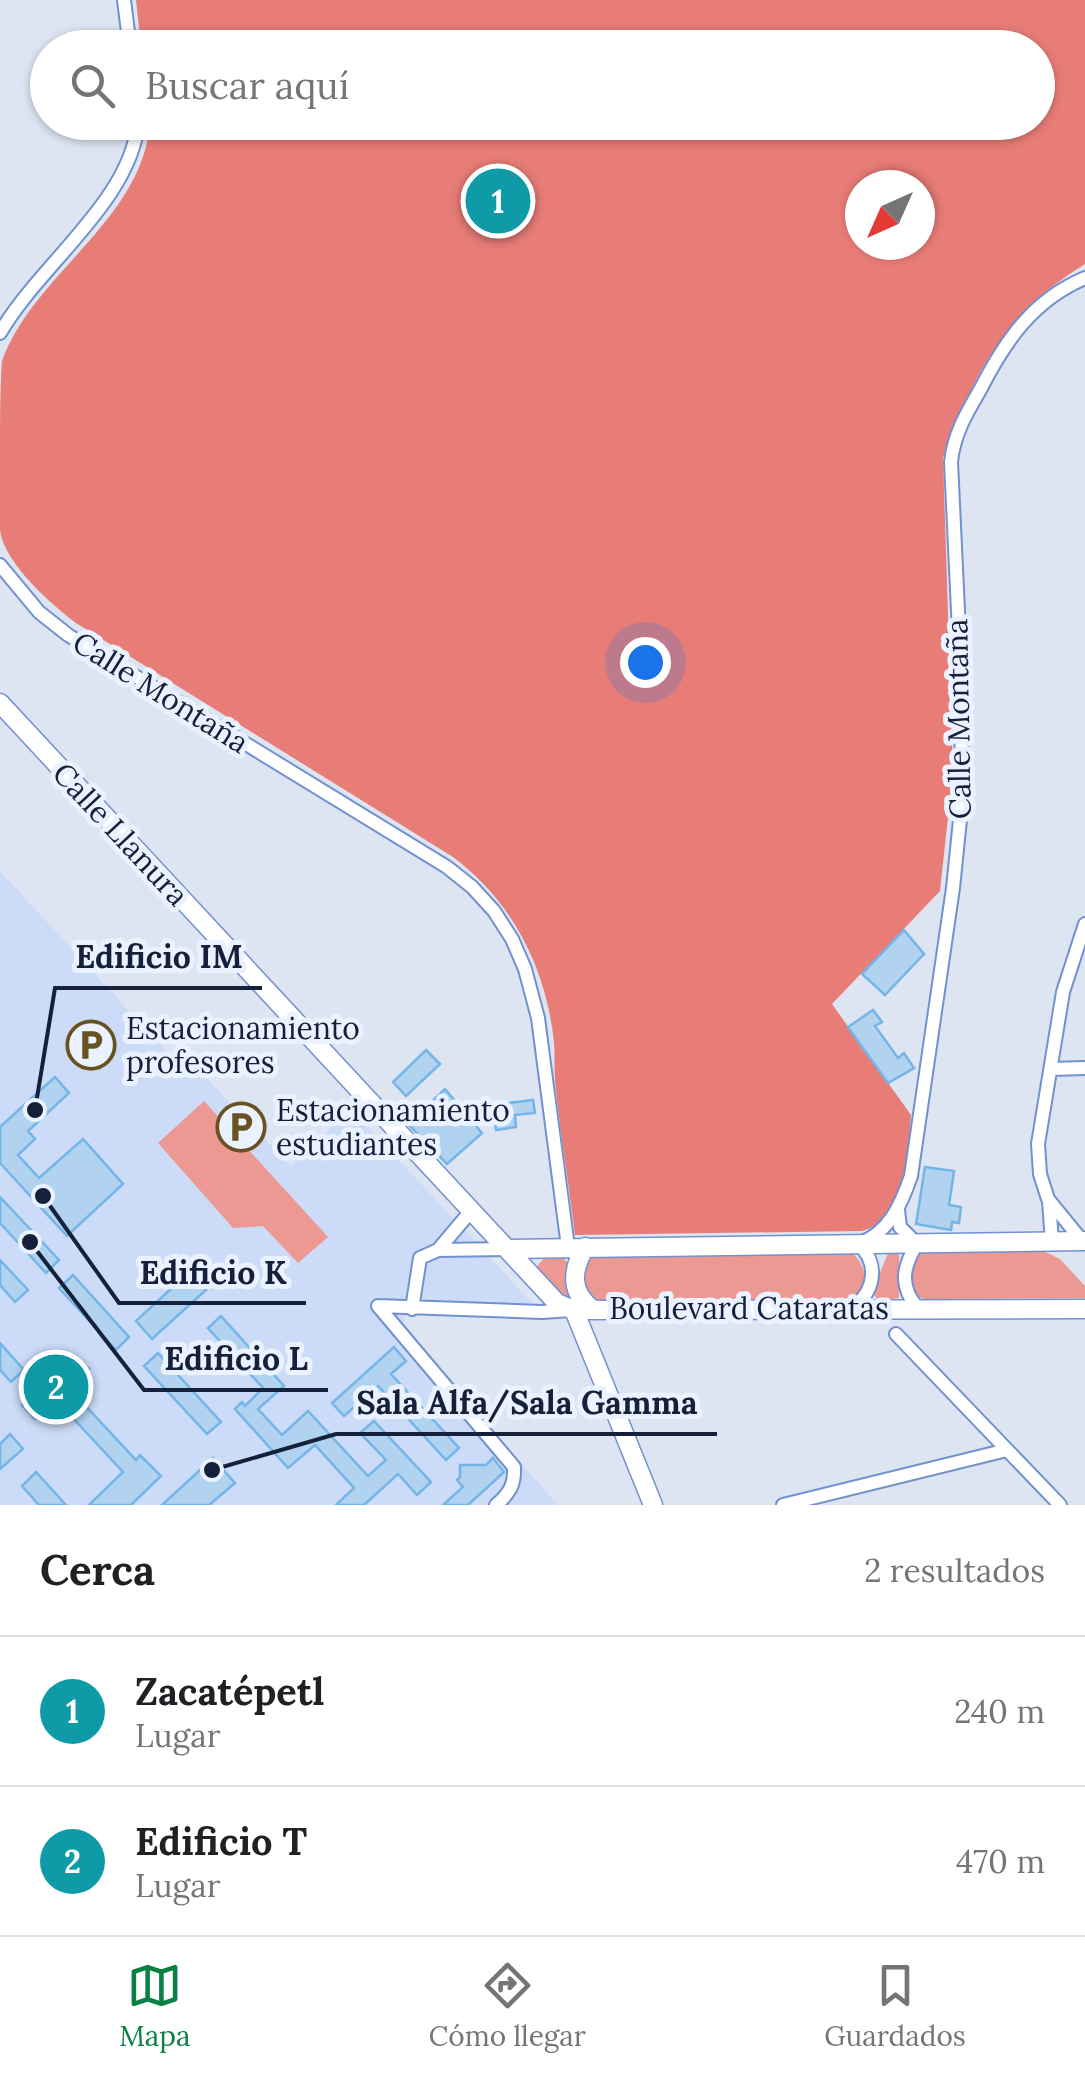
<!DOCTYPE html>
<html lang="es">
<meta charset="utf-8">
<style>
body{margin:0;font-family:Lora,serif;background:#f6f6f6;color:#202124}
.compass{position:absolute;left:845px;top:170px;width:90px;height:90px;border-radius:50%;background:#fff;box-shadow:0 2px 8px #0004;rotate:225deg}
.you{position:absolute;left:645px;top:662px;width:35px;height:35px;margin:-25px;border:8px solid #fff;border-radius:50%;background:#1a73e8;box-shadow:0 0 0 15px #1a73e833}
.badge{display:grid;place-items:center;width:65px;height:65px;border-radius:50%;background:#0b8043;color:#fff;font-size:32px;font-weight:700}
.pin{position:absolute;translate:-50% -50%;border:5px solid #fff;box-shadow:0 2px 10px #0006}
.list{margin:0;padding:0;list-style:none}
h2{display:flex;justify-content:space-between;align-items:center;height:130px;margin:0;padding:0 40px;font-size:42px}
h2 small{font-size:32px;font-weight:400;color:#757577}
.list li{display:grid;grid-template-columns:65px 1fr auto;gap:30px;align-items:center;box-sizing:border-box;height:150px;padding:0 40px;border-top:2px solid #e0e0e0}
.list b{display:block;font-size:38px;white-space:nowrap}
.list p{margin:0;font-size:32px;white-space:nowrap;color:#757577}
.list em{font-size:32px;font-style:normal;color:#757577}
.icon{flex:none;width:55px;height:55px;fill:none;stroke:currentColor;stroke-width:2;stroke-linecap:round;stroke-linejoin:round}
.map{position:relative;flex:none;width:1085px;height:1505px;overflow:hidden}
.search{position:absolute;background:#fff;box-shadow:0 2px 8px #0004;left:30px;right:30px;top:30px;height:110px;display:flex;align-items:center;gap:25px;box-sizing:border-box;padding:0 35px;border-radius:55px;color:#757577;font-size:38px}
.sheet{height:430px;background:#fff}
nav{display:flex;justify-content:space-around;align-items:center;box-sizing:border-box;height:140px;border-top:2px solid #e0e0e0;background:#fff;font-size:28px;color:#757577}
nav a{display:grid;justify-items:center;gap:5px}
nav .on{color:#0b8043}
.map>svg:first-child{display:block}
</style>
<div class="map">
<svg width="1085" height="1505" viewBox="0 0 1085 1505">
<rect width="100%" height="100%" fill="#dde4f2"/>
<!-- built -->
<path fill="#ccdbf8" d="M0,871L179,1065L187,1058L291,1166L351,1109L536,1307L405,1304L404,1331L558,1505H0Z"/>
<!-- green -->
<path fill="#ed9993" d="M204,1101L328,1237L298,1263L263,1226L233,1228L158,1143Z
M1039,1249L1060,1259L1085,1286V1298L924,1299L915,1296L909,1286L917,1251Z
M889,1251H896L899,1255V1298L879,1301L872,1292Z
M851,1252C870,1268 869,1290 847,1301L587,1300L584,1293L583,1254Z
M554,1255L563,1257L571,1267V1294L563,1299L535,1269L545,1257Z"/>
<!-- forest -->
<path fill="#e87c77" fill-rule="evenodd" d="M136,0H1085V264C1031,297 993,341 967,399C958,419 948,436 943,458L953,771L940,891L832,1004L911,1115C908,1152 906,1220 862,1231L575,1235C569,1184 560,1133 555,1081C554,1068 555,1055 554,1042C546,968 513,902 453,857L76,623C51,604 4,563 0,530C0,510 0,488 0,468C0,443 0,382 2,361C34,273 142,221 150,123L1038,122V48L141,47ZM860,185H920V245H860Z"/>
<!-- building -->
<path fill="#b1d3f0" stroke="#74b5e8" stroke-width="2.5" d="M904,930L924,954L885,995L862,974Z
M873,1010L882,1022L875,1026L898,1058L904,1053L914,1068L888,1083L848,1027Z
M426,1050L440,1064L406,1096L393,1082Z
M55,1077L69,1093L28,1131L35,1139L18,1155L39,1178L83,1139L123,1184L67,1236L0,1163V1127Z
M445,1089L482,1133L447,1164L408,1124Z
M533,1100L535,1113L515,1115L516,1127L496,1130L493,1105Z
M925,1167L954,1171L949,1205L961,1207L959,1223L952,1222L951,1230L916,1224Z
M0,1197L59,1260L46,1273L0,1223Z
M0,1260L28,1290L15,1302L0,1285Z
M189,1272L206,1290L152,1339L136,1321Z
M73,1275L129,1337L116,1350L59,1288Z
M221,1316L284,1386L258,1409L282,1435L308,1411L368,1476L386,1460L360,1433L374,1421L431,1482L417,1495L398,1474L364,1505H336L354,1488L315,1445L288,1468L235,1409L242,1402L245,1406L263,1388L208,1328Z
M0,1343L24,1370L11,1382L0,1370Z
M394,1347L406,1361L391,1374L459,1448L446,1460L378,1386L344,1416L332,1403Z
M158,1353L221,1422L207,1434L144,1366Z
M76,1356L89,1369L69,1388L136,1460L140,1455L161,1476L131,1505H89L123,1472L56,1400L35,1419L22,1405Z
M10,1434L23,1449L0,1469V1444Z
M213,1458L235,1483L209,1505H162Z
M493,1458L504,1472L468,1505H443L463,1487L457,1480L460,1477V1465H486Z
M36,1472L66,1505H39L22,1486Z"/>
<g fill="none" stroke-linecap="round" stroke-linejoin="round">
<!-- street casing -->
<g stroke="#7291cf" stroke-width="16">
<path id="street" d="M124,0L130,48
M0,333C39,265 132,200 138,122
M0,565L39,612L68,635L447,867L472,887L494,911L512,939L525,969L538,1018L568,1247
M1051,1069L1085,1068
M1049,1201L1052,1242
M898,1210L900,1227L917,1244C903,1266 899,1286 917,1307
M1083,1242L1048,1199L1040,1174L1038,1144L1063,992L1085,924
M438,1250L507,1249
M378,1306L514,1467C515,1485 509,1494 496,1505
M378,1306L542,1312L571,1310
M851,1308C875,1293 880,1263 858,1244C889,1233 901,1205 911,1176L953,888L961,810L962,696L951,462C954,434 966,414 980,390C1005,341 1033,300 1085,278
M412,1309L420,1258L438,1250L471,1211
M896,1334L1060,1505
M783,1505L1007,1450"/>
</g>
<!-- secondary casing -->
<g stroke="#7291cf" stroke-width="21">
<path id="secondary" d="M0,703L557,1303L574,1310L1085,1309
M585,1247C572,1270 569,1291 592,1309
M507,1249L1085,1241
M574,1310L653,1505"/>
</g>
<!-- street -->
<use href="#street" stroke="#fff" stroke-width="12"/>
<!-- secondary -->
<use href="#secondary" stroke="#fff" stroke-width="18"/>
</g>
<!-- icons -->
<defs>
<g id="parking-ring" transform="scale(2.5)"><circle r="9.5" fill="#eaf1ff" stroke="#695222" stroke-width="1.5"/><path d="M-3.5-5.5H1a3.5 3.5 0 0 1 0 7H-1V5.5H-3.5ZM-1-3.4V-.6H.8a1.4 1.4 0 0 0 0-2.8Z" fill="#695222"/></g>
</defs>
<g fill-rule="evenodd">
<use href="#parking-ring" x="91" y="1045"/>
<use href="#parking-ring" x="241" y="1127"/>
</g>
<g text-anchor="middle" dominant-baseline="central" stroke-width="10" stroke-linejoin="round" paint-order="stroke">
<!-- street labels -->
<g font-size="30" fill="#15213a" stroke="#eaf1ff">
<text transform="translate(161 692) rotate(32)">Calle Montaña</text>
<text transform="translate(958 719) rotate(-91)">Calle Montaña</text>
<text transform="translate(121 834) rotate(47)">Calle Llanura</text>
<text x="749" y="1308">Boulevard Cataratas</text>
</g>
<!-- poi labels -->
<g font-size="30" fill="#15213a" stroke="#eaf1ff" text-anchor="start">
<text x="126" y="1028">Estacionamiento<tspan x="126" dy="34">profesores</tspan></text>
<text x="276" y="1110">Estacionamiento<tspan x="276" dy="34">estudiantes</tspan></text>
</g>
</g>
<!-- callouts -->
<path fill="none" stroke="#15213a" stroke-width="4" d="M35 1110L55 988H262M43 1196L119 1303H306M30 1242L144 1390H328M212 1470L336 1434H717"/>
<g fill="#15213a" stroke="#eaf1ff" stroke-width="4">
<circle cx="35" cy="1110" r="10"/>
<circle cx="43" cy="1196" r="10"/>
<circle cx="30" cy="1242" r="10"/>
<circle cx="212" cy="1470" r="10"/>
</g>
<g font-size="32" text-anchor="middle" font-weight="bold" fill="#15213a" stroke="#eaf1ff" stroke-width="10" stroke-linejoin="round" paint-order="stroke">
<text x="159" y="968">Edificio IM</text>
<text x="213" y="1284">Edificio K</text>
<text x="236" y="1370">Edificio L</text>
<text x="527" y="1414">Sala Alfa/Sala Gamma</text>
</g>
</svg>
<svg class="compass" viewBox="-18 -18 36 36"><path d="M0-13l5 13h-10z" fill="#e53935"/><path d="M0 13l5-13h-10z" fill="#757577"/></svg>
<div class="you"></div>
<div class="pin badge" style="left:498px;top:201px;background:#0f9aa8">1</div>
<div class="pin badge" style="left:56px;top:1387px;background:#0f9aa8">2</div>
<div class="search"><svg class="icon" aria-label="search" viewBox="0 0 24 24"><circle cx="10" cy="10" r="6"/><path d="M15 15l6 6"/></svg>Buscar aquí</div>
</div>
<section class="sheet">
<h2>Cerca<small>2 resultados</small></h2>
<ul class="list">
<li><span class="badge" style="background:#0f9aa8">1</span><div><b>Zacatépetl</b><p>Lugar</p></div><em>240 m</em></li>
<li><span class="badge" style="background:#0f9aa8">2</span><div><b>Edificio T</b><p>Lugar</p></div><em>470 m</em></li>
</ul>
</section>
<nav>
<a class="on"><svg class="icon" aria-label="map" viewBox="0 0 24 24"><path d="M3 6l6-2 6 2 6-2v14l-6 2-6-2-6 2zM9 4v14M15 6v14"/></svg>Mapa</a>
<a><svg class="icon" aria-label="directions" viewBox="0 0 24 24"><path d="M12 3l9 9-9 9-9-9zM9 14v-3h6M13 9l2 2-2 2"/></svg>Cómo llegar</a>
<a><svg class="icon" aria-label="saved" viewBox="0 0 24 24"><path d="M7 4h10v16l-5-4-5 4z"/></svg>Guardados</a>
</nav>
